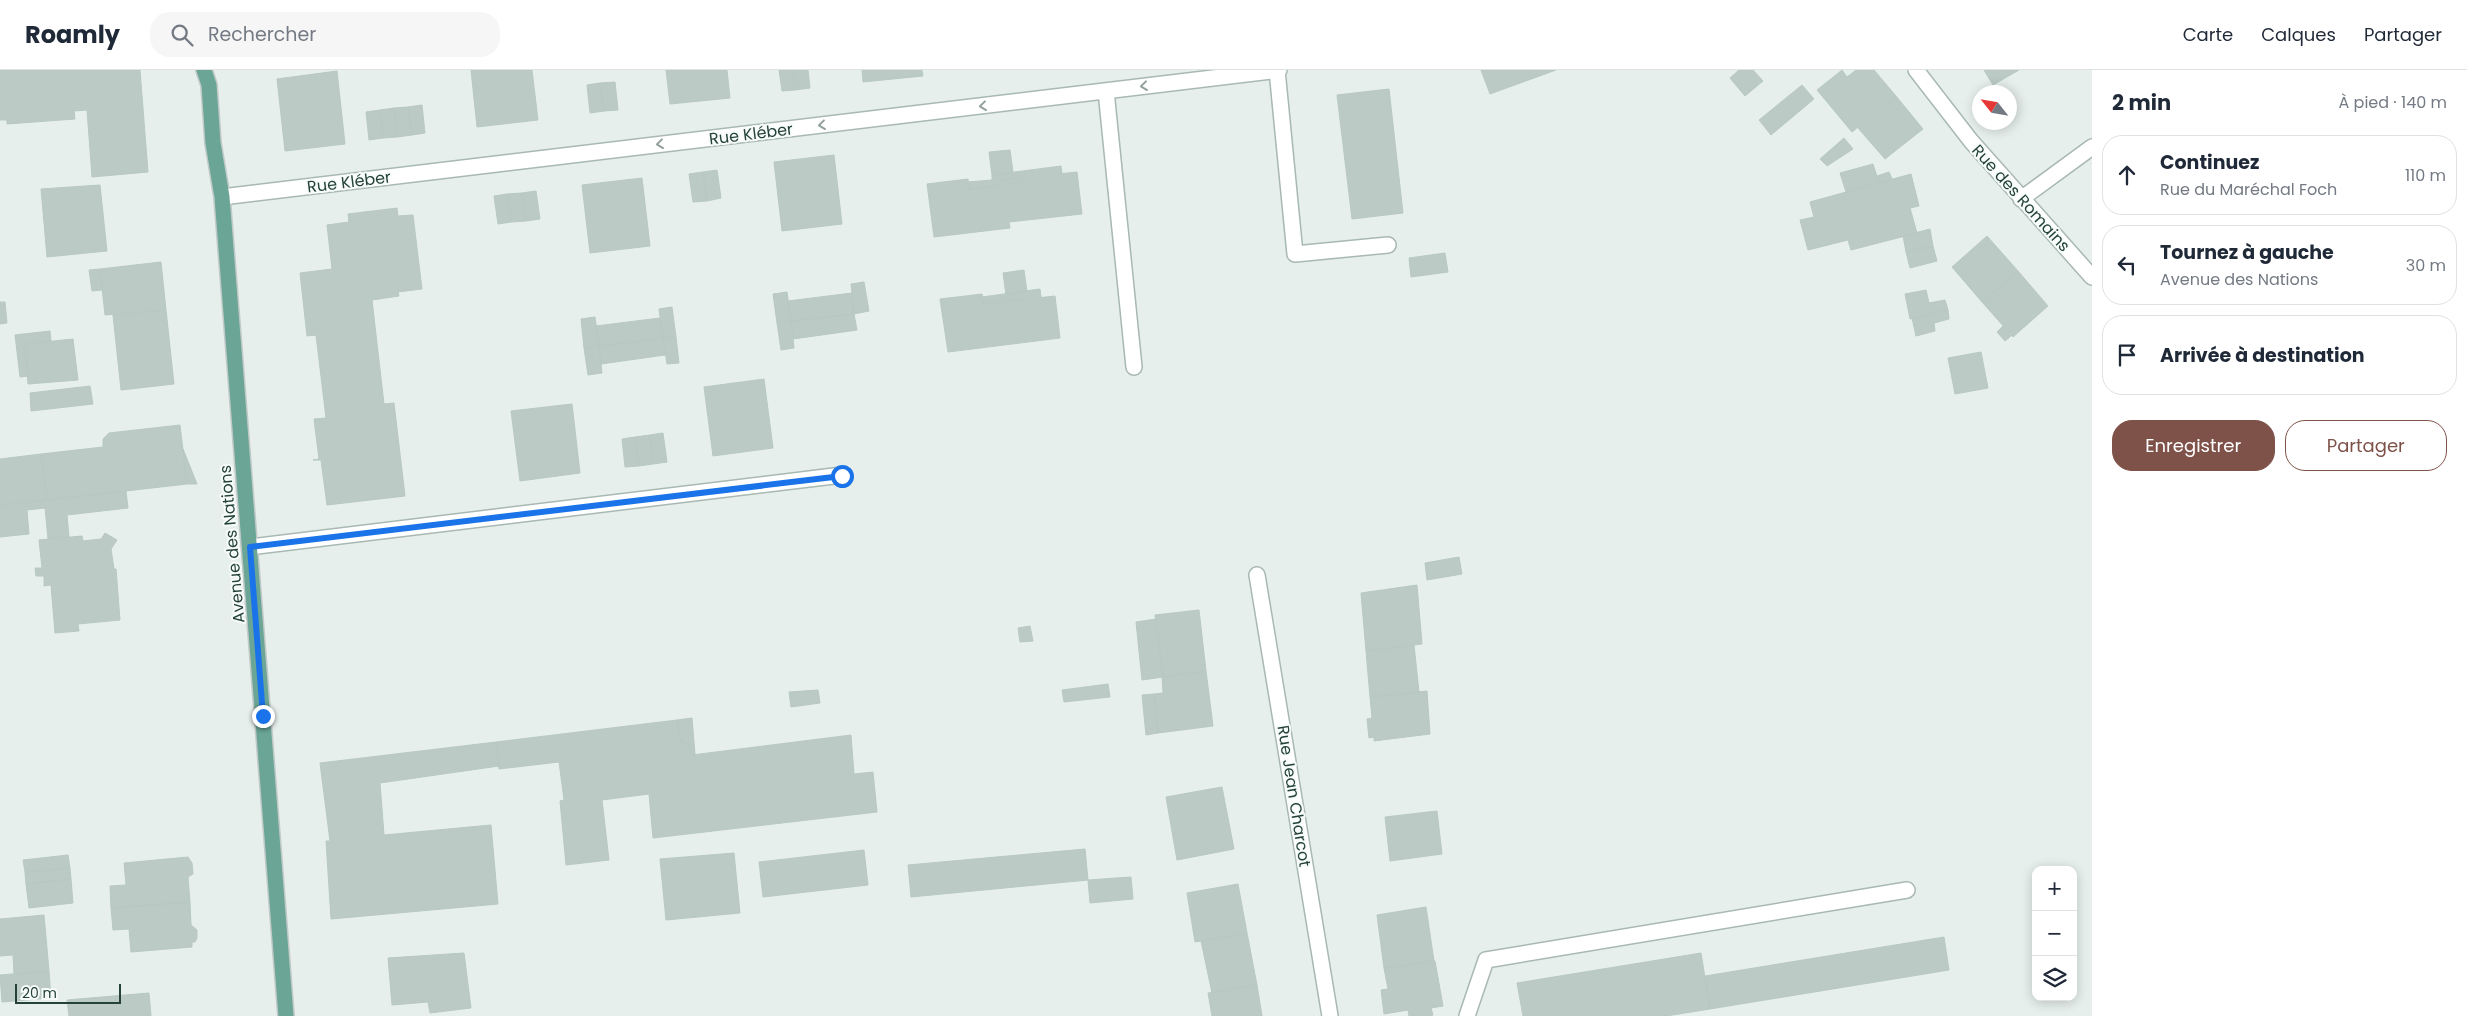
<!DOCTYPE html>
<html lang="fr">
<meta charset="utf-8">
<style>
body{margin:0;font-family:Poppins,sans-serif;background:#f6f6f7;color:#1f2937}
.controls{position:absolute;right:15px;bottom:15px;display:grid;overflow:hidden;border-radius:10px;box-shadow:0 2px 12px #0003}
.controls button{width:45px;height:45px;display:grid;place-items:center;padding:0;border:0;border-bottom:1px solid #e0e1e3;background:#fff;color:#1f2937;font:25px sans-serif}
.compass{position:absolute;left:1972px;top:15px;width:45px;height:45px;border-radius:50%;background:#fff;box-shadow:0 2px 12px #0003;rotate:301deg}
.scale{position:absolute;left:15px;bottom:12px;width:106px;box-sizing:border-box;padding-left:5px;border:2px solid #24423a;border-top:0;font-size:14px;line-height:18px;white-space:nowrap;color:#24423a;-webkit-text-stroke:4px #f7fbf9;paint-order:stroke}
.stop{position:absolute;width:15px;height:15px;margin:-11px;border:4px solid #1a73e8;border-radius:50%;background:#fff}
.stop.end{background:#1a73e8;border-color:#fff;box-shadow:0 1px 5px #0008}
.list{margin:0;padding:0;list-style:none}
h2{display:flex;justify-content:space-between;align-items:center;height:65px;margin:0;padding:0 20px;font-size:21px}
h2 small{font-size:16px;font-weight:400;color:#747a83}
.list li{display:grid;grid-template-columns:32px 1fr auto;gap:15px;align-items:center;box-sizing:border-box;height:80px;margin:0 10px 10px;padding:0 10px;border:1px solid #e0e1e3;border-radius:20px}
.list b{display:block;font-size:19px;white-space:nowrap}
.list p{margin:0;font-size:16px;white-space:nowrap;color:#747a83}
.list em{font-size:16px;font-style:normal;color:#747a83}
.actions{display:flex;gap:10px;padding:15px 20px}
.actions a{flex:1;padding:11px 0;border:1px solid #7f5249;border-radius:20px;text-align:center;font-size:18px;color:#7f5249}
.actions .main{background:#7f5249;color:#fff}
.icon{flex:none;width:28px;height:28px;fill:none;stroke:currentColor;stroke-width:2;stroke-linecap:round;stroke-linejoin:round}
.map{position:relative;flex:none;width:2092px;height:946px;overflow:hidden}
header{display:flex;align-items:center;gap:30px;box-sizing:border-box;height:70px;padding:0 25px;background:#fff;border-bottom:1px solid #e0e1e3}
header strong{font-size:24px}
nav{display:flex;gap:28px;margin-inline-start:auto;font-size:18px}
.search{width:350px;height:45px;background:#f6f6f7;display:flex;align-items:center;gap:12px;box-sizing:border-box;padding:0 18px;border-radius:20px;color:#747a83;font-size:19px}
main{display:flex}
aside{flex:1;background:#fff}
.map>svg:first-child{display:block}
</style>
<header>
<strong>Roamly</strong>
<div class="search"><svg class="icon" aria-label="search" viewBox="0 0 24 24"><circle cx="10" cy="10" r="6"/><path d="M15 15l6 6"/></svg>Rechercher</div>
<nav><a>Carte</a><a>Calques</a><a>Partager</a></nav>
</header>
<main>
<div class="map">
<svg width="2092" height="946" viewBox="0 0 2092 946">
<rect width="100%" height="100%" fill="#e6efeb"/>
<!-- building -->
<path fill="#bbcac4" stroke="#b8c9c2" d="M0,0H140L148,102L92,107L87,40L74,41L75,49L7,54V50H0Z
M471,0H532L538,50L477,57Z
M666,0H727L730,28L670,34Z
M779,0H793L795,20L782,21Z
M793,0H808L810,18L795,20Z
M862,0H922L923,6L863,12Z
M1481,0H1556L1490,24Z
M1739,0H1753L1763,11L1745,26L1730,8Z
M1842,0L1847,7L1856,0H1874L1896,26L1852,62L1817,20Z
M1984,0H2019L1993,15Z
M337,1L345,74L285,81L277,9Z
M615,12L618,40L604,41L600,13Z
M600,13L604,41L590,43L587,15Z
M1802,15L1814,29L1771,65L1759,50Z
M1389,19L1403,143L1352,149L1337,25Z
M1896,26L1923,59L1885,89L1858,58Z
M422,35L425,63L412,65L408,37Z
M408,37L412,65L397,67L394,38Z
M394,38L397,67L383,68L380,40Z
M380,40L383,68L369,70L366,42Z
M1844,68L1853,79L1827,96L1820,89Z
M1010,80L1013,102L992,105L989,82Z
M834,85L842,154L782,161L774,92Z
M1873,94L1879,113L1846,122L1840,103Z
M1061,96L1062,103L1002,110V115L969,120L968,112L992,110V105Z
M717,100L721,128L707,131L703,102Z
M703,102L707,131L693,132L689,104Z
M1077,102L1082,144L1009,152L1010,158L934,167L927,114L968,109L969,120L1002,115V110Z
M1889,102L1892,109L1879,113L1877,106Z
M1911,104L1919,136L1910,138L1917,163L1851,180L1848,170L1808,180L1800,150L1814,147L1810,132Z
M642,108L650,176L590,183L582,115Z
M100,115L107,181L47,187L41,119Z
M536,121L540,149L526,151L522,123Z
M522,123L526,151L511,152L507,124Z
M507,124L511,152L498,154L494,126Z
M397,138L398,146L413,145L422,219L398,222L399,226L372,230L384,334L394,333L405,426L327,435L321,390H313L319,389L314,349L326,348L316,265L307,266L300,203L332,199L327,155L349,152L348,144Z
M1930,159L1933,176L1906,182L1903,166Z
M1987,166L2018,201L1982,232L1952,197Z
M1933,176L1937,191L1910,198L1906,182Z
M1445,183L1448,202L1411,207L1409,188Z
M161,192L166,240L105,245L100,199Z
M100,199L102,220L92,221L89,200Z
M1024,200L1027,222L1006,225L1003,203Z
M2018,201L2048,236L2013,267L1982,232Z
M864,212L869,241L854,244L851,214Z
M1040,219L1041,227L983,234L982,227Z
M1926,220L1929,233L1945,230L1948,240L1910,249L1905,224Z
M787,222L791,251L777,253L773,224Z
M852,223L854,244L791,251L788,231Z
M982,224L983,234L1055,226L1060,268L948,282L940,229Z
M0,232H5L7,253L0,254Z
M672,237L676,267L663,268L659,239Z
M166,240L174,314L121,320L113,245Z
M1948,240L1949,249L1934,253L1935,261L1916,266L1912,248Z
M854,244L857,260L793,269L791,251Z
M595,247L599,276L584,278L581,249Z
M660,248L663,268L599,276L596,256Z
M791,251L794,278L781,280L777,253Z
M2003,256L2011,266L2005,271L1997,262Z
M50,261L51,271L25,274L28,306L20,307L15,265Z
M676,267L679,293L667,294L663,268Z
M663,268L665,285L601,294L599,276Z
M73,269L78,310L28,314L25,274Z
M599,276L602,303L588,305L584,278Z
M1981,282L1988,318L1955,324L1948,288Z
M764,309L773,378L713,386L704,317Z
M90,316L93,334L31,341L30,323Z
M572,334L580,403L520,411L511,341Z
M180,355L187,414L47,430L41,384L103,377V369L109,363Z
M663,363L667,392L653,394L650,365Z
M650,365L653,394L639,396L635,367Z
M635,367L639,396L625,397L622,369Z
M183,379L197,414H187Z
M41,384L47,430L0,435V389Z
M126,421L128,438L67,445L69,467L48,469L45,438L27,440L29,464L0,467V435Z
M105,463L117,470L111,479L114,499H116L120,550L78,554L79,561L55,563L51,515L44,516V506H36L35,498H42L39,470L82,466L83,471L101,469Z
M1459,487L1462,504L1427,510L1425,493Z
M1417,515L1422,574L1366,581L1361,523Z
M1199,540L1206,601L1163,607L1155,545Z
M1156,549L1163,607L1142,610L1136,552Z
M1030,556L1033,571L1020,572L1018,558Z
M1414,575L1419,622L1370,627L1366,581Z
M1206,601L1213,656L1158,663L1154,624L1163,623L1162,607Z
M1108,614L1110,627L1064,632L1062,620Z
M818,620L820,633L791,637L789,622Z
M1427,621L1430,664L1374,671V667L1369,668L1367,649L1372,648L1370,627Z
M1154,624L1158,663L1146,665L1142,625Z
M692,648L695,684L692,685L688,674L681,672L677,650Z
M677,650L681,672L688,674L692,685L851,665L854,704L873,702L877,742L653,768L649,724L602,730L609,790L566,795L560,731L564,730L559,692L499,699L496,672Z
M496,672L499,696L380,713L384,765L491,755L498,834L331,849L326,771H330L320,693Z
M1222,717L1234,779L1177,790L1166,727Z
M1437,741L1442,784L1390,791L1385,747Z
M1085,779L1088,810L911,827L908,795Z
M864,780L868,815L763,827L759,792Z
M734,783L740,843L666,850L660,789Z
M68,785L70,798L25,802L23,790Z
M188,787L192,793L193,804L188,807L190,832L111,838L110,816L126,815L124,793Z
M70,798L71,809L26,814L25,802Z
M1131,807L1133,829L1090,833L1088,810Z
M71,809L73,833L29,838L26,814Z
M1238,814L1247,863L1195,872L1187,823Z
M190,832L191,855L197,860V868L195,872H192V877L131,882L129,859L113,860L111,838Z
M1426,837L1434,891L1384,898L1377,845Z
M44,845L49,901L14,904L13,885L0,886V849Z
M1247,863L1257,915L1212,923L1201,871Z
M1944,867L1949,900L1710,939L1705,906Z
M464,883L471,938L430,943L428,932L392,935L388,888Z
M1701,883L1710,939L1666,946H1523L1517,913Z
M1435,891L1443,936L1431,938L1433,945L1429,946H1409L1408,940L1384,944L1381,920L1388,919L1384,898Z
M49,901L51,928L2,932L0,905Z
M1257,915L1262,946H1212L1208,923Z
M149,923L151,946H69L67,930Z"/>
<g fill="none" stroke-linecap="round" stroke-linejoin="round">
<!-- minor casing -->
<g stroke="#a8b8b2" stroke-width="18">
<path id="minor" d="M1277,0L1295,184L1388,175
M1916,0L1971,71L2092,207
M1106,21L1134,297
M222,127L1279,0
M2021,129L2092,77
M250,477L842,405
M1257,505L1330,946
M1467,946L1486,890L1907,820"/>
</g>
<!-- major casing -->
<g stroke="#c2cac8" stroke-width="18">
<path id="major" d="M204,0L209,15L213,73L222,127L286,946"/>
</g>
<!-- minor -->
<use href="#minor" stroke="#fff" stroke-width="15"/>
<!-- major -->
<use href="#major" stroke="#6aa596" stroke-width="15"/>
</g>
<!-- one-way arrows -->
<defs><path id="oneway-chevron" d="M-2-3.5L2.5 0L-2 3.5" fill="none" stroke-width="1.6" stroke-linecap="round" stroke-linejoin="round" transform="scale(1.25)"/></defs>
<g stroke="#92a09c">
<use href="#oneway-chevron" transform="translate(1144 16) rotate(173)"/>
<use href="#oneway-chevron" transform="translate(983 36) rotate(173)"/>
<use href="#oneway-chevron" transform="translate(822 55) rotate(173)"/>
<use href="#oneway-chevron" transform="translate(660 74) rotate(173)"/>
</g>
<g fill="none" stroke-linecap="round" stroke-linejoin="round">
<!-- route -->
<path stroke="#1a73e8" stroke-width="6" d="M263,646L250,477L842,406"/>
</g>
<g text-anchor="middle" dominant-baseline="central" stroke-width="4" stroke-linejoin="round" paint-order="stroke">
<!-- street labels -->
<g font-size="16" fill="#24423a" stroke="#f7fbf9">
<text transform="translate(751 64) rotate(-7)">Rue Kléber</text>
<text transform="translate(349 112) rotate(-7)">Rue Kléber</text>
<text transform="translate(2021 128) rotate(48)">Rue des Romains</text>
<text transform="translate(232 474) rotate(-95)">Avenue des Nations</text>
<text transform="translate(1294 726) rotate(81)">Rue Jean Charcot</text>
</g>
</g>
</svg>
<div class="controls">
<button>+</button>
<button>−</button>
<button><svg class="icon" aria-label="layers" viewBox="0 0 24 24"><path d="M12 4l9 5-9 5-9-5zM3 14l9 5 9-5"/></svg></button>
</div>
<svg class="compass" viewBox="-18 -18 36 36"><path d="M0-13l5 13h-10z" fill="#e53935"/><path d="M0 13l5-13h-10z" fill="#747a83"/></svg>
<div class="scale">20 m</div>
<div class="stop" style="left:842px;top:406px"></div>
<div class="stop end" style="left:263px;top:646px"></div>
</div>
<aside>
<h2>2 min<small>À pied · 140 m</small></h2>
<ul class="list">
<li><svg class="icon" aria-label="ahead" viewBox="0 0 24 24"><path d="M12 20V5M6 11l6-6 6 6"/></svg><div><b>Continuez</b><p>Rue du Maréchal Foch</p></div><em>110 m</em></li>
<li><svg class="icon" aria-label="left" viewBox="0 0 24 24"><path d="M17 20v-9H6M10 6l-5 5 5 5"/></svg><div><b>Tournez à gauche</b><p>Avenue des Nations</p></div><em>30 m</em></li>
<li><svg class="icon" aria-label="arrive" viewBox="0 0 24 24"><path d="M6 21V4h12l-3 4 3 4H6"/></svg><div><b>Arrivée à destination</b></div></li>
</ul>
<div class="actions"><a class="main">Enregistrer</a><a>Partager</a></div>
</aside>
</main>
